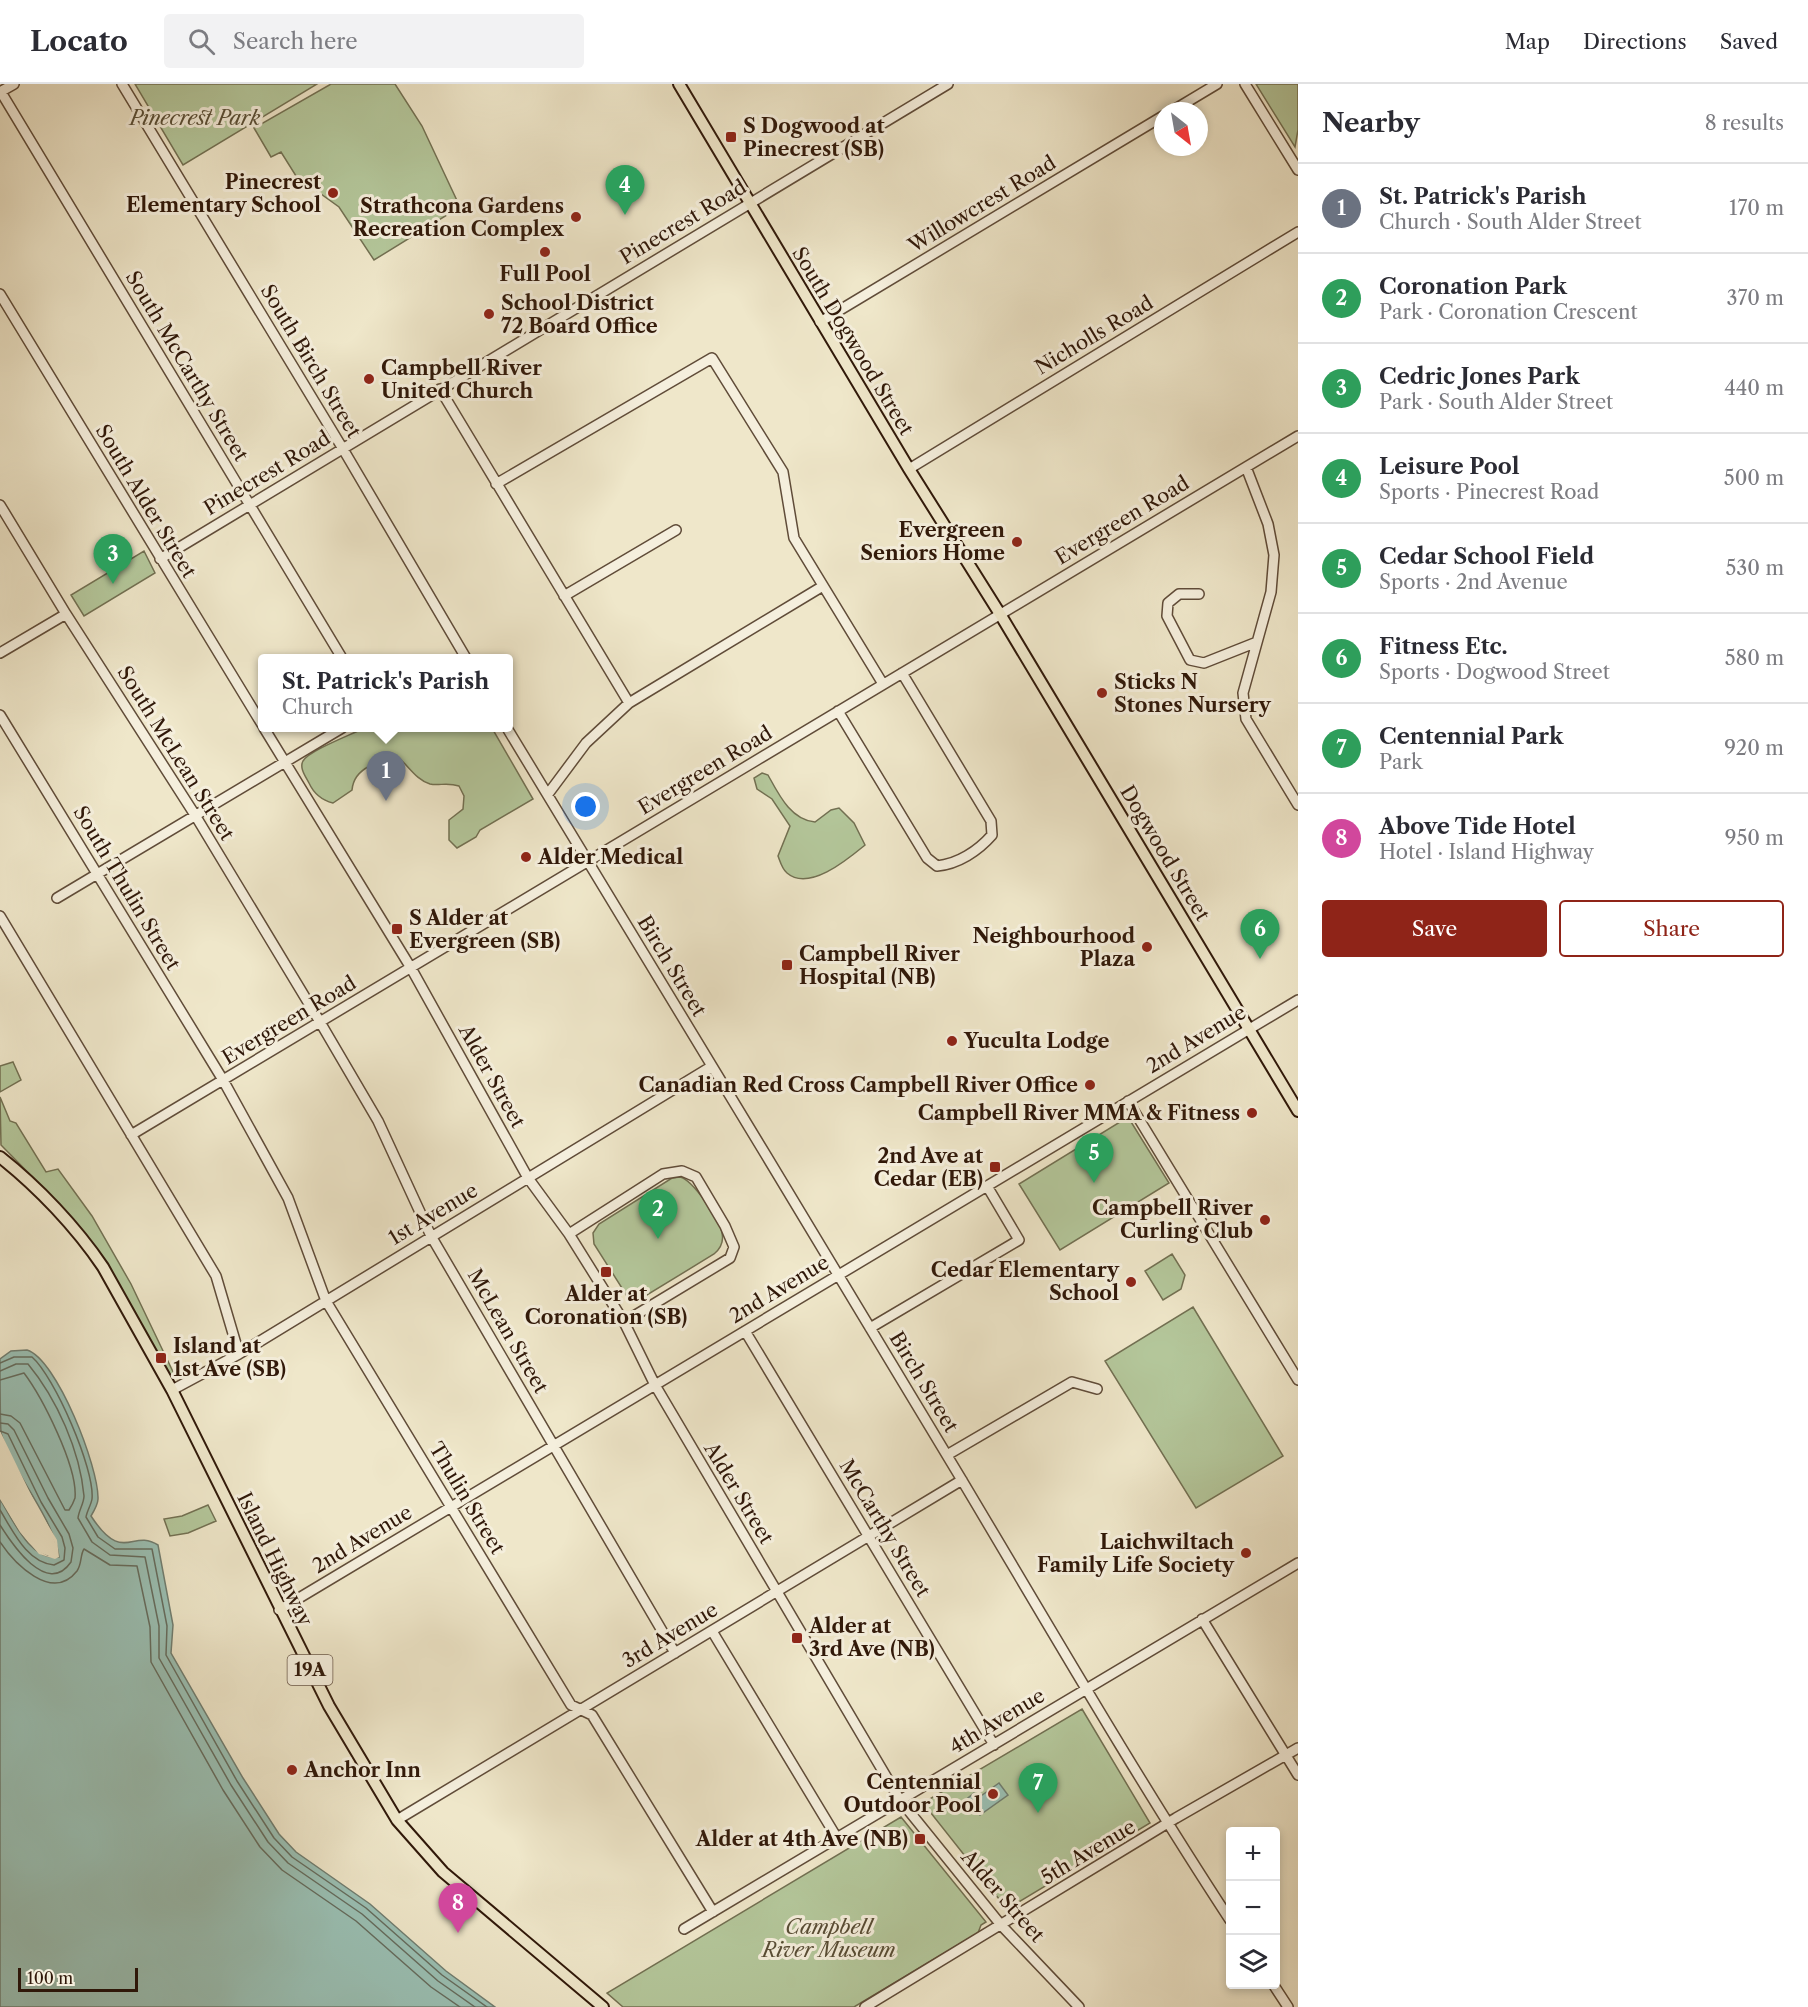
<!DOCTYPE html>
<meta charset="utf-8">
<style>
body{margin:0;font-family:"Libre Caslon Text",serif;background:#f2f2f3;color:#2b2b33}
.controls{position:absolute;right:18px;bottom:18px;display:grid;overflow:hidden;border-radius:6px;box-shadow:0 3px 9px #0003}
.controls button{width:54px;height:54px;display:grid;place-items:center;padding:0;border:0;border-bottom:2px solid #e1e1e2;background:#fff;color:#2b2b33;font:30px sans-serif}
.compass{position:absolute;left:1154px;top:18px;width:54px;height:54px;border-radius:50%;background:#fff;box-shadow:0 3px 9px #0003;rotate:149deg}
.scale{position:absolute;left:18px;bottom:15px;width:120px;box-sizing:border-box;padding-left:6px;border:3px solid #301809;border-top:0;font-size:16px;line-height:21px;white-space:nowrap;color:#301809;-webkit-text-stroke:4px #f5efdd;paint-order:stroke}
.you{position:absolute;left:586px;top:723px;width:21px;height:21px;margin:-15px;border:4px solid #fff;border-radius:50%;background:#1a73e8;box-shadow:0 0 0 9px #1a73e833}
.badge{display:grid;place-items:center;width:39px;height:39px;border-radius:50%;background:#8f2418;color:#fff;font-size:20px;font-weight:700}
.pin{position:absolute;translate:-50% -50px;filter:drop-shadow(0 2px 3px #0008)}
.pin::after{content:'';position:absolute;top:32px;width:21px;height:18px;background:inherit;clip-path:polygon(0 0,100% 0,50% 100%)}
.popup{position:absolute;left:258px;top:570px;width:255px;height:78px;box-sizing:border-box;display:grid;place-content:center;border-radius:6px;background:#fff;filter:drop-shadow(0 2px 4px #0005);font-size:20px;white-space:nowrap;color:#7c7c81}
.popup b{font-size:22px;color:#2b2b33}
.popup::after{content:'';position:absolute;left:50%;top:100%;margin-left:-12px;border:12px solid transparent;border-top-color:#fff}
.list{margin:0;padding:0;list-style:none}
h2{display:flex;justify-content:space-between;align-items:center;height:78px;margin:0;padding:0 24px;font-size:26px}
h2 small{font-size:20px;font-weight:400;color:#7c7c81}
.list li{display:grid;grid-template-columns:39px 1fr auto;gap:18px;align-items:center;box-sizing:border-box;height:90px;padding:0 24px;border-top:2px solid #e1e1e2}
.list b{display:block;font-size:22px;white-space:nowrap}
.list p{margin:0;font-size:20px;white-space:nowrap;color:#7c7c81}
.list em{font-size:20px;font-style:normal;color:#7c7c81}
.actions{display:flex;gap:12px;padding:18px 24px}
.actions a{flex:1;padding:14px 0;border:2px solid #8f2418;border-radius:6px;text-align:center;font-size:21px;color:#8f2418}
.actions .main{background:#8f2418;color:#fff}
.icon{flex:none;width:33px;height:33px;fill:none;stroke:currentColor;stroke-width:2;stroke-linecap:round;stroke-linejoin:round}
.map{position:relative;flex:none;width:1298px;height:1923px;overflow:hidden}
header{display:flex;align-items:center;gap:36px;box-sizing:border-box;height:84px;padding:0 30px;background:#fff;border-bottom:2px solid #e1e1e2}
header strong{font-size:28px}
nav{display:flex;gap:33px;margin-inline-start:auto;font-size:21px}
.search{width:420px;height:54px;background:#f2f2f3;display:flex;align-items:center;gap:15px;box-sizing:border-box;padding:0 21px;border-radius:6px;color:#7c7c81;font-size:22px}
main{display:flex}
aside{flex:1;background:#fff}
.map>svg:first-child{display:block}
</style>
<header>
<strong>Locato</strong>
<div class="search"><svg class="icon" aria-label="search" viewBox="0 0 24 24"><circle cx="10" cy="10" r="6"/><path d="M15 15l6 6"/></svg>Search here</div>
<nav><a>Map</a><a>Directions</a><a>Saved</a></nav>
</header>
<main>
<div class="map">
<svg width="1298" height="1923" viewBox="0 0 1298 1923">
<rect width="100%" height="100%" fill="#efe7ca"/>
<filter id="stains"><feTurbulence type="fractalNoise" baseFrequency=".00333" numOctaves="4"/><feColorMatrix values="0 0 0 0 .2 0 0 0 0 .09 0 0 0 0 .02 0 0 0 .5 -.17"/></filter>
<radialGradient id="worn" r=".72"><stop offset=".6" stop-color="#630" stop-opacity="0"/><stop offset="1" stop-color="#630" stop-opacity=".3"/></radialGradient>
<!-- green -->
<path fill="#b4c79b" stroke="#727052" stroke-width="1.5" d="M135,0H317L183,81Z
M331,0H395L422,42L460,123L374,176L339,123L296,92L281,68L271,73L254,44Z
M1256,0H1298V46L1295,63Z
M144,467L155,489L84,532L71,511Z
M364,644H492L533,715L480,746L476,753L457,764L449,756V736L463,725L464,712L459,702C447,698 439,702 430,700C417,696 410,684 400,675C380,676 354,683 352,706L333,719C321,716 314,710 309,699C306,693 299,684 303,677C310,666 351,651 364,644Z
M762,689L768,691C779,711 791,736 815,738L831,726L839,724L854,739L865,761C848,775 809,808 787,789C782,785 780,777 778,772L790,742L772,715L757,705L754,694Z
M13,978L21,996L0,1008V982Z
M0,1013L10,1037L16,1039L46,1088L58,1085L92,1132L131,1200L176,1294L169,1292L101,1170L57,1118L1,1061Z
M1128,1033L1169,1099L1060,1166L1019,1100Z
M680,1093C693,1096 720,1136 722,1149C724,1158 720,1165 714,1170L642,1214L627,1212L594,1160L593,1149L599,1140L672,1094Z
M1172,1170L1185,1191L1181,1205L1163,1216L1145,1187Z
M1193,1223L1283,1372L1196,1424L1105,1277Z
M208,1421L216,1437L188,1449L170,1452L164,1435L182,1432Z
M1082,1625L1150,1739L1007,1825L923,1719Z
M901,1733L986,1838L981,1841L978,1849L854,1923H623L607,1909Z"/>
<!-- water -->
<path fill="#9ac0b4" stroke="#707d70" stroke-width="1.5" d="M27,1266C57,1275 99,1384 98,1415C98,1420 94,1427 91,1432C123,1481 132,1444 158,1461L173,1541L171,1569L243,1694L279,1750L296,1768L370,1820L446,1887L495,1923H0V1415C13,1436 30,1477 59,1473C54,1434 13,1390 1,1349C0,1330 0,1295 0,1275L11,1267Z
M999,1699L1008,1711L980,1731L968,1714L974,1709L978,1714Z"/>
<!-- pier -->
<path fill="#efe7ca" d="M0,1347L36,1421L57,1456L59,1473L55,1475L39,1470L20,1448L0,1415V1412L41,1468L48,1472L56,1471L54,1457L15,1387L0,1354Z"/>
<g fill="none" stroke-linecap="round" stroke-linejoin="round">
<!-- shore -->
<path stroke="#656c5e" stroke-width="1.5" d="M0,1279L14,1273H32C54,1292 95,1385 92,1415C91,1421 87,1427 86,1433L98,1453L115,1465H152L167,1542L166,1571L237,1697L274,1754L292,1773L366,1824L442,1891L487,1923
M0,1287L16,1280H28C57,1315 80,1367 84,1412C84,1419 79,1426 78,1434L92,1458L110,1471L145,1473L159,1542V1574L231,1701L268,1758L288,1779L362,1830L438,1897L475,1923
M0,1296L24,1289C42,1313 78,1383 75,1414C74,1417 71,1423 69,1426H65L20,1339L11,1332L0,1330
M0,1339L8,1340L14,1346L48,1414L69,1450L73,1464L71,1478C47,1513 12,1460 0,1441
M0,1347L8,1350L41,1418L62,1453L65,1464L64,1476L54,1481C27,1479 13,1447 0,1426
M0,1458C14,1479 52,1519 77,1487C82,1480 80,1471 84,1465L110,1481L137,1482L150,1543L151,1578L223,1706L260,1763L282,1786L356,1837L431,1903L460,1923"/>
<!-- minor casing -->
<g stroke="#604c39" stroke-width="12">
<path id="minor" d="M122,0L343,365L466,574
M1245,0L1298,86
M0,8L14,0
M1,8L342,574
M1172,27L1217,0
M0,210L263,642
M820,238L1163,32
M440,305L629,619
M1246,383L1268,440L1274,471L1271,508L1243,609L1246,635L1298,721
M909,385L1298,148
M496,400L712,274L783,388L794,454L883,600
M0,421L66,530L195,731L320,938L378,1037L431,1152L675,1569
M160,475L948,0
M1199,510H1179L1168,519L1167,532L1190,576L1204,579L1257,558
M564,512L676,446
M0,569L66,530
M838,627L927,774L937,782C958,780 978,767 992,751L991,737L902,589
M0,631L223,996L288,1114L326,1217L571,1621L592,1631L713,1828
M264,644L411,884L528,1094L569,1150L624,1238L655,1301L900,1716L1001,1841L1079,1923
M507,644C658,893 810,1143 960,1393C1049,1542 1135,1691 1230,1836
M548,710L586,659L629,619L823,502
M57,814L342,644
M0,832L216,1192L239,1270
M1128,1017L1298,1296
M131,1051L1298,352
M569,1150L663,1090L682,1087L696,1093L725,1142L734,1163L730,1174L624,1238
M870,1244L1019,1156L987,1102
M745,1247L994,1661
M172,1306L239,1270L712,982
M947,1371L1072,1298L1097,1305
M279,1526L1298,916
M1202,1535L1298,1691
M712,1547L837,1754
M397,1736L962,1396
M684,1845L1298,1479
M1273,1900L1288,1923
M865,1923L1176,1734L1298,1664"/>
</g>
<!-- major casing -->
<g stroke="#301809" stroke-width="14">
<path id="major" d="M679,0L909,385L1000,530L1298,1027
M0,1073C38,1103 76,1143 103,1183L172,1306L329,1622L397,1736L443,1788L603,1923"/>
</g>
<!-- minor -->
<use href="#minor" stroke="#f5efdd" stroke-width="9"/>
<!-- major -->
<use href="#major" stroke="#efe7ca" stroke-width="10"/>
</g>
<!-- markers -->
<g fill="#8f2418" stroke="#f5efdd" stroke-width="2">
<rect x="725" y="47" width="12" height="12" rx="3"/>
<circle cx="333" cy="109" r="6"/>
<circle cx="576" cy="133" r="6"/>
<circle cx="545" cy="168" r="6"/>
<circle cx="489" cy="230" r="6"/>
<circle cx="369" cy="295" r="6"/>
<circle cx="1017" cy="458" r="6"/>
<circle cx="1102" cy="609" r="6"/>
<circle cx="526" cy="773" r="6"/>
<rect x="391" y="839" width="12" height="12" rx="3"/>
<circle cx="1147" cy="863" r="6"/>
<rect x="781" y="875" width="12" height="12" rx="3"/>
<circle cx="952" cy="957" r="6"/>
<circle cx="1090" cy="1001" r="6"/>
<circle cx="1252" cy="1029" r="6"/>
<rect x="989" y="1077" width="12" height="12" rx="3"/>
<circle cx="1265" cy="1136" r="6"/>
<rect x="600" y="1182" width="12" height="12" rx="3"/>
<circle cx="1131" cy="1198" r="6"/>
<rect x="155" y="1268" width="12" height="12" rx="3"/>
<circle cx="1246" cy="1469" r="6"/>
<rect x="791" y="1548" width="12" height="12" rx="3"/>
<circle cx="292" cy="1686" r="6"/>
<circle cx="993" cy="1710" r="6"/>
<rect x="914" y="1749" width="12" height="12" rx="3"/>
</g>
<g text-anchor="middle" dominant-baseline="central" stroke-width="6" stroke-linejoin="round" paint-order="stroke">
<!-- shield labels -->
<rect fill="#f5efdd" stroke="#6b5849" stroke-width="1.5" x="287.5" y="1571" width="45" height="30" rx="4.5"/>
<g font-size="18" font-weight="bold" fill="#301809">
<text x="310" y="1586">19A</text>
</g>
<!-- park labels -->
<g font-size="20" font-style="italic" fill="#584d35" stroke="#f5efdd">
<text x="195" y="34">Pinecrest Park</text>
<text x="829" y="1843">Campbell<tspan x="829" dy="23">River Museum</tspan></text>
</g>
<!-- poi labels -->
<g font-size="20" font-weight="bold" fill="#301809" stroke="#f5efdd" text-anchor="end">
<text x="743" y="42" text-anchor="start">S Dogwood at<tspan x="743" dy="23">Pinecrest (SB)</tspan></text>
<text x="321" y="98">Pinecrest<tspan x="321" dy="23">Elementary School</tspan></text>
<text x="564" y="122">Strathcona Gardens<tspan x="564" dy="23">Recreation Complex</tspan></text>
<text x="545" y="190" text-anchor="middle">Full Pool</text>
<text x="501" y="219" text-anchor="start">School District<tspan x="501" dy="23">72 Board Office</tspan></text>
<text x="381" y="284" text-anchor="start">Campbell River<tspan x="381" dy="23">United Church</tspan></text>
<text x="1005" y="446">Evergreen<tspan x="1005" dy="23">Seniors Home</tspan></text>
<text x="1114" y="598" text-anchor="start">Sticks N<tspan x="1114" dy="23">Stones Nursery</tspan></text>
<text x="538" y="773" text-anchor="start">Alder Medical</text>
<text x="409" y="834" text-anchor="start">S Alder at<tspan x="409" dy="23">Evergreen (SB)</tspan></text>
<text x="1135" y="852">Neighbourhood<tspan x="1135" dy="23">Plaza</tspan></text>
<text x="799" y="870" text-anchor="start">Campbell River<tspan x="799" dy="23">Hospital (NB)</tspan></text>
<text x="964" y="957" text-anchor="start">Yuculta Lodge</text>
<text x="1078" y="1001">Canadian Red Cross Campbell River Office</text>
<text x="1240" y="1029">Campbell River MMA &amp; Fitness</text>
<text x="983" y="1072">2nd Ave at<tspan x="983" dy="23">Cedar (EB)</tspan></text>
<text x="1253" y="1124">Campbell River<tspan x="1253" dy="23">Curling Club</tspan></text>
<text x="1119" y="1186">Cedar Elementary<tspan x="1119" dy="23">School</tspan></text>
<text x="606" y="1210" text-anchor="middle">Alder at<tspan x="606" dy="23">Coronation (SB)</tspan></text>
<text x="173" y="1262" text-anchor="start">Island at<tspan x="173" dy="23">1st Ave (SB)</tspan></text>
<text x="1234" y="1458">Laichwiltach<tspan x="1234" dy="23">Family Life Society</tspan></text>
<text x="809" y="1542" text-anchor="start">Alder at<tspan x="809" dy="23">3rd Ave (NB)</tspan></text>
<text x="304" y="1686" text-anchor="start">Anchor Inn</text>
<text x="981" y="1698">Centennial<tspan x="981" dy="23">Outdoor Pool</tspan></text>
<text x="908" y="1755">Alder at 4th Ave (NB)</text>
</g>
<!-- street labels -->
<g font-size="20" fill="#301809" stroke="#f5efdd">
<text transform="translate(982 120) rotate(-31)">Willowcrest Road</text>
<text transform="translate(683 138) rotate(-31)">Pinecrest Road</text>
<text transform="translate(1094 251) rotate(-31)">Nicholls Road</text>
<text transform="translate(853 257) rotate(59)">South Dogwood Street</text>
<text transform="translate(311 277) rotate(59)">South Birch Street</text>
<text transform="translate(187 282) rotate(59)">South McCarthy Street</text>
<text transform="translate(267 389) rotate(-31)">Pinecrest Road</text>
<text transform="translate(146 417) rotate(59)">South Alder Street</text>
<text transform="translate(1122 436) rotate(-31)">Evergreen Road</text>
<text transform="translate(176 669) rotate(58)">South McLean Street</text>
<text transform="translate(705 686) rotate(-31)">Evergreen Road</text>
<text transform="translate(1165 769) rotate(59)">Dogwood Street</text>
<text transform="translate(127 804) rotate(59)">South Thulin Street</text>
<text transform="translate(672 882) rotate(59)">Birch Street</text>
<text transform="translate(289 936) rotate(-31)">Evergreen Road</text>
<text transform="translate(1196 955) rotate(-31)">2nd Avenue</text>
<text transform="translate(492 992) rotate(61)">Alder Street</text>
<text transform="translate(433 1130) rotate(-31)">1st Avenue</text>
<text transform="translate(779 1205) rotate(-31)">2nd Avenue</text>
<text transform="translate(508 1247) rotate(60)">McLean Street</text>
<text transform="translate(924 1298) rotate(59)">Birch Street</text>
<text transform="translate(739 1409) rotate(59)">Alder Street</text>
<text transform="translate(467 1414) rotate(59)">Thulin Street</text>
<text transform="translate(885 1444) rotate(59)">McCarthy Street</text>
<text transform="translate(362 1455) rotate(-31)">2nd Avenue</text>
<text transform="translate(275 1475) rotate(64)">Island Highway</text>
<text transform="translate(670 1551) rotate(-31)">3rd Avenue</text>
<text transform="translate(997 1637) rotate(-31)">4th Avenue</text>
<text transform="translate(1088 1768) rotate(-31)">5th Avenue</text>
<text transform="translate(1003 1812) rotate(49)">Alder Street</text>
</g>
</g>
<rect width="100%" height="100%" filter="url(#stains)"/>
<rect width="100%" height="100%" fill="url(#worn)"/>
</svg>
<div class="controls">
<button>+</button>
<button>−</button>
<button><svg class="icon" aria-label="layers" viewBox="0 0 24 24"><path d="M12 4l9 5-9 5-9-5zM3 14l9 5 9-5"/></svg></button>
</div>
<svg class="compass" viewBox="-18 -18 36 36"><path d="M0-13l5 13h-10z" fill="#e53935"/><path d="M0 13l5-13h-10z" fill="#7c7c81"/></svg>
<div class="scale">100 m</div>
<div class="you"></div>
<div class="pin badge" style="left:386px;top:717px;background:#6b7280">1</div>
<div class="popup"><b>St. Patrick's Parish</b>Church</div>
<div class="pin badge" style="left:658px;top:1155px;background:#2e9e5b">2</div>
<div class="pin badge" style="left:113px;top:500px;background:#2e9e5b">3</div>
<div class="pin badge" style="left:625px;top:131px;background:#2e9e5b">4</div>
<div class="pin badge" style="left:1094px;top:1099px;background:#2e9e5b">5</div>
<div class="pin badge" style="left:1260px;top:875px;background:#2e9e5b">6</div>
<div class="pin badge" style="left:1038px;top:1729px;background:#2e9e5b">7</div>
<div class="pin badge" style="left:458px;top:1849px;background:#d1479c">8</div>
</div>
<aside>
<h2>Nearby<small>8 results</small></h2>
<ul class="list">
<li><span class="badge" style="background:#6b7280">1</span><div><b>St. Patrick's Parish</b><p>Church · South Alder Street</p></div><em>170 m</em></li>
<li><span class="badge" style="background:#2e9e5b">2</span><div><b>Coronation Park</b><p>Park · Coronation Crescent</p></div><em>370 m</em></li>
<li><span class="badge" style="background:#2e9e5b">3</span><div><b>Cedric Jones Park</b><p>Park · South Alder Street</p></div><em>440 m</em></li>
<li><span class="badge" style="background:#2e9e5b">4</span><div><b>Leisure Pool</b><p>Sports · Pinecrest Road</p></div><em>500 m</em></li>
<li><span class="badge" style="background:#2e9e5b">5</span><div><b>Cedar School Field</b><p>Sports · 2nd Avenue</p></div><em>530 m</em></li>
<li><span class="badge" style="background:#2e9e5b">6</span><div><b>Fitness Etc.</b><p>Sports · Dogwood Street</p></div><em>580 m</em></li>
<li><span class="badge" style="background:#2e9e5b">7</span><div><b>Centennial Park</b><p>Park</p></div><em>920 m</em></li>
<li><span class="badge" style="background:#d1479c">8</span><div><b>Above Tide Hotel</b><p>Hotel · Island Highway</p></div><em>950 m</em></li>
</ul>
<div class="actions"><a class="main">Save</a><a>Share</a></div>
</aside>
</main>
